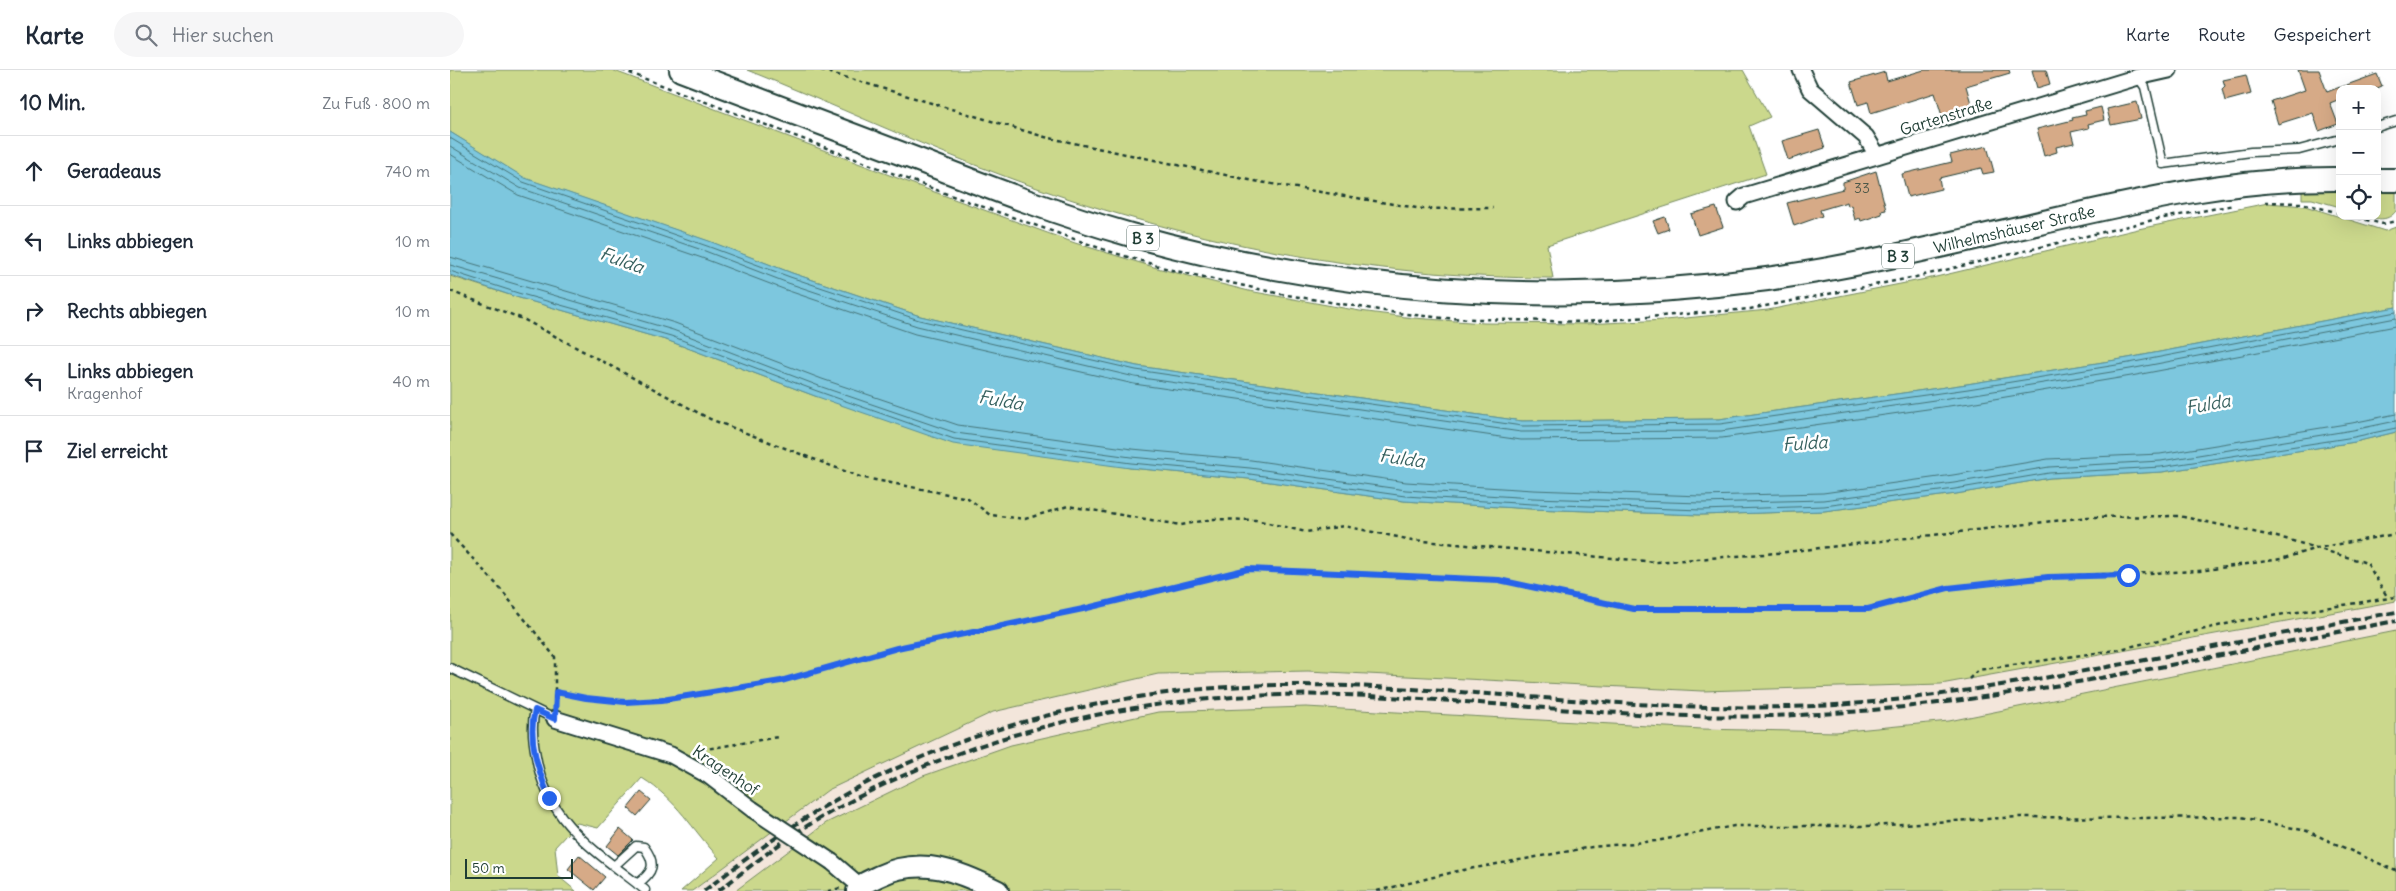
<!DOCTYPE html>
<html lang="de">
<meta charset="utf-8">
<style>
body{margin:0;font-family:Delius,sans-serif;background:#f6f6f7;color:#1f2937}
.controls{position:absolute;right:15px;top:15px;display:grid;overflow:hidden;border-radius:10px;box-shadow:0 5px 20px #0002}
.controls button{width:45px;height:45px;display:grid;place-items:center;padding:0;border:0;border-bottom:1px solid #e0e1e3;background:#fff;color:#1f2937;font:25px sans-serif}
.scale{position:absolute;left:15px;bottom:12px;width:108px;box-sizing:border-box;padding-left:5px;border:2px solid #1f3d34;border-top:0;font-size:14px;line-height:18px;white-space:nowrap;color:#1f3d34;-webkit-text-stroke:4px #fff;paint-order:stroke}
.stop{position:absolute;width:15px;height:15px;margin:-11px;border:4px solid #2563eb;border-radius:50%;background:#fff}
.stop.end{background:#2563eb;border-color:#fff;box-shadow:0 1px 5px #0008}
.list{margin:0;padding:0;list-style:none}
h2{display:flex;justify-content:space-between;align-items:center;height:65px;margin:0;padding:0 20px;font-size:21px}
h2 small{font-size:16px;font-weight:400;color:#747a83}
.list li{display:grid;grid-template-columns:32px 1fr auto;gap:15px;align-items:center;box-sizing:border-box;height:70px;padding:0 20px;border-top:1px solid #e0e1e3}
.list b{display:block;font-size:19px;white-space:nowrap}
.list p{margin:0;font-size:16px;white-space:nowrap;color:#747a83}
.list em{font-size:16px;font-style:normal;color:#747a83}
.icon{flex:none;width:28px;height:28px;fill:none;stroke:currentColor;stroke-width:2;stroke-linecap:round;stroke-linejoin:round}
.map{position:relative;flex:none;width:1946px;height:821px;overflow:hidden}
header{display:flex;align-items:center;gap:30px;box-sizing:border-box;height:70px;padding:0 25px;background:#fff;border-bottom:1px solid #e0e1e3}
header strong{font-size:24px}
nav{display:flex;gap:28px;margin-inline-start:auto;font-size:18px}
.search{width:350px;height:45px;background:#f6f6f7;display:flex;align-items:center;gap:12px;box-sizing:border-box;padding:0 18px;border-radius:28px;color:#747a83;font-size:19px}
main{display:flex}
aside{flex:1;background:#fff}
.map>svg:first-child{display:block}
</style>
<header>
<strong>Karte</strong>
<div class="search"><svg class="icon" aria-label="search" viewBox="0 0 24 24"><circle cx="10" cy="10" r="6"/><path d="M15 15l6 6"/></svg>Hier suchen</div>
<nav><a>Karte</a><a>Route</a><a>Gespeichert</a></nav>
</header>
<main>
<aside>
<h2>10 Min.<small>Zu Fuß · 800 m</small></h2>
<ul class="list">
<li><svg class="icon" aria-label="ahead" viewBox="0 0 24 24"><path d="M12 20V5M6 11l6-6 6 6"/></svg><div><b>Geradeaus</b></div><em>740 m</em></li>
<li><svg class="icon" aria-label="left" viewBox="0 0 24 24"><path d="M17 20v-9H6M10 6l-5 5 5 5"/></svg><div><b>Links abbiegen</b></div><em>10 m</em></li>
<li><svg class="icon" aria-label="right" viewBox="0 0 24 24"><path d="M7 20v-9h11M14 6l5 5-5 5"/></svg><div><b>Rechts abbiegen</b></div><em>10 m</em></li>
<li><svg class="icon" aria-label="left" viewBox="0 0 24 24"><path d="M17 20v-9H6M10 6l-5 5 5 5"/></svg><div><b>Links abbiegen</b><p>Kragenhof</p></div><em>40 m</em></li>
<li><svg class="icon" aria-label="arrive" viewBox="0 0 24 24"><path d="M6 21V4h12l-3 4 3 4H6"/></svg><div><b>Ziel erreicht</b></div></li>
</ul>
</aside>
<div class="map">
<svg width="1946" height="821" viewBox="0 0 1946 821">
<rect width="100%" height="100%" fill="#fff"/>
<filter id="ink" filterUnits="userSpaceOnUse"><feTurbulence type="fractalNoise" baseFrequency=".02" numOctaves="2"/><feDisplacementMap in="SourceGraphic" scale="10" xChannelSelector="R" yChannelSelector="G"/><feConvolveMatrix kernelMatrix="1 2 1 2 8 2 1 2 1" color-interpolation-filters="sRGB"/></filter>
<g filter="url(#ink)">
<!-- built -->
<path fill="#f3e6db" d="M1946,531V561L1499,651L1386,662L1252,659L856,637L376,753L285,821H242L378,720L543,642L708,604L858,601L1252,621L1491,614Z"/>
<!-- green -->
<path fill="#cbd88c" stroke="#758a60" d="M0,0H162L479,120L625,173L707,198L799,221L910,241L963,248L1034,253L1136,254L1215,250L1318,240L1486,207L1688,159L1818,133L1855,136L1935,161L1946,157V237L1678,288L1517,314L1269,349L1072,351L687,296L470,246L342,203L258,171L74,108L0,62Z
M297,0H1293L1320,47L1299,56L1316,104L1097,175L1103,208C917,208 728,171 554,106C467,74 383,34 297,0Z
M1852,119H1890V137L1862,129H1852Z
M1927,120L1945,121L1946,123V141C1938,151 1929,150 1917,146H1927Z
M0,206L66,227L219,271L365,326L680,398L799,409L954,431L1082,439L1251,445L1374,441L1506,424L1600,408L1712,402L1905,372L1946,362V531L1491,614L1252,621L858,601L708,604L543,642L378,720L242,821H231L269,788C241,758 228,731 192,708L148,758L127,753L105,777L108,806L126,821H0Z
M1946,561V821H285L376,753L473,706L561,675L708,642L856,637L1252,659L1386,662L1499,651Z"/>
<!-- water -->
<path fill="#7dc7de" stroke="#57909a" d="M0,62L75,108L259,171L342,203L470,246L687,296L1072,351L1269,349L1517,314L1678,288L1946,237V362L1905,372L1712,402L1600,408L1506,424L1374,441L1251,445L1082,439L954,431L799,409L680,398L503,374L365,326L219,271L66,227L0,205Z"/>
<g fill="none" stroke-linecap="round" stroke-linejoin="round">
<!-- shore -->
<path stroke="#457478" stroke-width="1" d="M0,68L73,112L257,176L340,207L469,250L686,300L1072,356L1270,354L1518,319L1679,293L1946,242
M0,76L70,118L255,181L338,213L467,256L685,307L1071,362L1271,361L1519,325L1680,299L1946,248
M0,84L68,125L252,188L336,220L465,264L684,314L1071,370L1272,368L1520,333L1681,306L1946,256
M0,187L225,253L372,309L508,355L682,379L801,390L956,412L1083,420L1251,426L1373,423L1503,405L1598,389L1710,384L1902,353L1946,344
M0,195L223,260L369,316L506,363L681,387L800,398L956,420L1083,428L1251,433L1373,430L1504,413L1599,397L1711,391L1903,360L1946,351
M0,201L68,223L221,266L367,321L504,369L681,393L800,404L955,426L1082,434L1251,440L1374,436L1505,419L1599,403L1711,397L1904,367L1946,358"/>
</g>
<!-- building -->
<path fill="#d6aa87" stroke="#1f3d34" d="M1474,0H1559L1560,3L1516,16L1522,37L1492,46L1485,23L1421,43L1418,32L1408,35L1401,12L1435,2L1437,11Z
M1582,0H1596L1600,14L1587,18Z
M1848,0H1869L1877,22L1890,17V29L1880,33L1888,54L1869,61L1863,43L1828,54L1821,31L1855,20Z
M1927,4L1932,16L1925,19H1891V17Z
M1796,5L1801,24L1775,31L1772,19L1775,16L1773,10Z
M1687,32L1691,49L1661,55L1657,39Z
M1651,37L1654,50L1638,54L1639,58L1621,62L1624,73L1606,77L1607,82L1594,86L1587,59L1623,50L1622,48L1636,45L1635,41Z
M1369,60L1375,78L1338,90L1332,71Z
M1537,76L1544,102L1533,104L1531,98L1489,108L1491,119L1458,127L1452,104L1502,92L1500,85Z
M1426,101L1436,140L1431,141L1432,144L1411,151L1410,148L1405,150L1401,135L1398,136L1397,132L1370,140L1372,146L1344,156L1337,133L1393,119V112Z
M1266,137L1273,157L1248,165L1241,144Z
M1215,147L1219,159L1208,163L1203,151Z
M191,722L201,730L187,746L178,738Z
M170,759L183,770L168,785L157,776Z
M129,785L155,807L144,820L118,799Z"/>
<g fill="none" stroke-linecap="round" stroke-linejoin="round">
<!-- lane casing -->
<g stroke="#1f3d34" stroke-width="11">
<path id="lane" d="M1688,7L1695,17L1713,94L1801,82L1849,80L1890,69
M1927,57L1946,51
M0,598L105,649
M85,640C81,655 83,671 86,686C97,753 146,781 195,820
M164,796L186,776L194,777C207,794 203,803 187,814"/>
</g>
<!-- street casing -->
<g stroke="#1f3d34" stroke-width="19">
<path id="street" d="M1351,0L1360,19L1416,67L1427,85
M1287,132L1294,126L1688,7L1719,0
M105,649L221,685L259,706L302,739
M382,792L410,816"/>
</g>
<!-- secondary casing -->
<g stroke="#1f3d34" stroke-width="24">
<path id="secondary" d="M407,821C411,813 421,810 429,806C471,786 509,801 548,821"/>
</g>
<!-- primary casing -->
<g stroke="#1f3d34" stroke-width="26">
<path id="primary" d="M231,0C311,30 391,61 471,91C540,118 610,145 681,165C888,223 1104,238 1317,209C1411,196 1502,173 1594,152C1695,129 1785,108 1890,109
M1927,110H1946"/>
</g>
<!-- path -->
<path stroke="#1f3d34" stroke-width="2.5" stroke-dasharray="4 4" stroke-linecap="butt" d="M172,0L497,124L658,181L722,200L831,224L947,243L993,248L1134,252L1300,239L1466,207L1703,150L1784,135
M371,0L595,67L804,111L973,139L1043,138
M1815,132L1851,133L1890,143
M1900,146L1933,154L1946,151
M0,221L73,249L260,349L410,407L518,428L540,445L575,449L618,436L731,455L762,449L806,450L856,462L894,456L962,470L1206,492L1327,483L1638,447L1729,446L1836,469L1917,493L1938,528
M0,464L48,516L105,587V635
M1519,609L1528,600L1666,580L1789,551L1946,527
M106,622L136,628L175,632L212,630L331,611L447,578L633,539L798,499L1049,510L1184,539H1418L1498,518L1598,507L1749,501L1831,489L1867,478L1946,464
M244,681L328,667
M378,821L391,818
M927,821L1008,801L1142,777L1206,771L1284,756H1418L1570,747L1686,748L1791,747L1857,761L1946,801"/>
<!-- lane -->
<use href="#lane" stroke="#fff" stroke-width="8"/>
<!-- street -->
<use href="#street" stroke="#fff" stroke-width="15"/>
<!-- secondary -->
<use href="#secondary" stroke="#fff" stroke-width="20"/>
<!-- primary -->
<use href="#primary" stroke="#fff" stroke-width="22"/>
<!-- rail -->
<path stroke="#1f3d34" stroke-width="4" stroke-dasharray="8 4" stroke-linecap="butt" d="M254,821C303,783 352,747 407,718C537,648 700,614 847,615C1020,616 1192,644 1365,636C1436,633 1505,623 1575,611C1699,591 1822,565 1946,542
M268,821C300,797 332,770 367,750C534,651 727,617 919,626C1052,632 1186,650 1319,646C1530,641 1739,589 1946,551"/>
<!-- street-bridge casing -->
<g stroke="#1f3d34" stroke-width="19" stroke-linecap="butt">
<path id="street-bridge" d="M302,739L382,792"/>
</g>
<!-- street-bridge -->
<use href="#street-bridge" stroke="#fff" stroke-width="15"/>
</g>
</g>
<g fill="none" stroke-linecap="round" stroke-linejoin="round" filter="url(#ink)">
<!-- route -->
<path stroke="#2563eb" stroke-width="6" d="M99,728C89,701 77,670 85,640L105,649L106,622L136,628L175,632L212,630L331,611L447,578L633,539L798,499L1049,510L1184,539H1418L1498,518L1598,507L1678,505"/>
</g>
<g text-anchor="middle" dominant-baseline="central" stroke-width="5" stroke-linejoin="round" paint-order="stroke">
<!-- number labels -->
<g font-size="14" fill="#4d5849">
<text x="1412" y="118">33</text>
</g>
<!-- shield labels -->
<g fill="#fff" stroke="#627771" stroke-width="1">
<rect x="677" y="155.5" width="32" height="25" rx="4"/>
<rect x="1432" y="173.5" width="32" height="25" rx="4"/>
</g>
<g font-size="15" font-weight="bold" fill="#1f3d34">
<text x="693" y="168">B 3</text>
<text x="1448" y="186">B 3</text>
</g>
<!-- street labels -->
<g font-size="16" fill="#1f3d34" stroke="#fff">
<text transform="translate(1496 46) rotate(-17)">Gartenstraße</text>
<text transform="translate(1564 159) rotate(-13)">Wilhelmshäuser Straße</text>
<text transform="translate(276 700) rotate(34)">Kragenhof</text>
</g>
<!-- water labels -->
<g font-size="18" font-style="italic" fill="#36605e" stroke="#fff">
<text transform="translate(172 190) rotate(20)">Fulda</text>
<text transform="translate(551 330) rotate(10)">Fulda</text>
<text transform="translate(1758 334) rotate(-10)">Fulda</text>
<text transform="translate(1355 373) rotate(-4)">Fulda</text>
<text transform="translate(952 388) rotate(8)">Fulda</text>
</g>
</g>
</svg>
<div class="controls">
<button>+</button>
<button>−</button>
<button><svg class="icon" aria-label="locate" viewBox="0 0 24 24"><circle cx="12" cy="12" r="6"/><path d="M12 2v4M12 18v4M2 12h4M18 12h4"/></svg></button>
</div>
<div class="scale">50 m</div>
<div class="stop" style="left:1678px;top:505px"></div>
<div class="stop end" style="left:99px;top:728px"></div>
</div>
</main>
